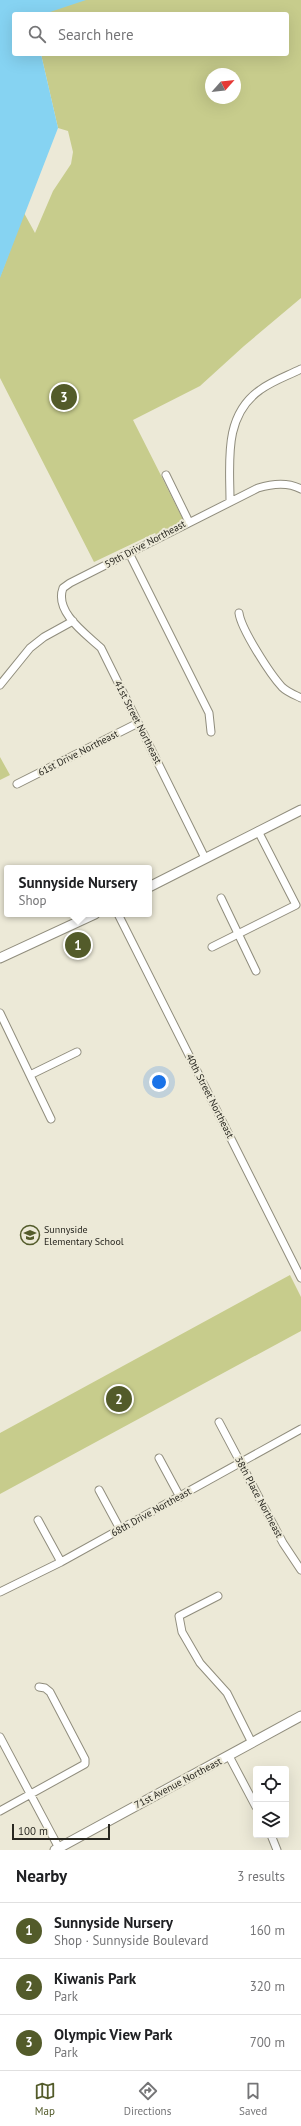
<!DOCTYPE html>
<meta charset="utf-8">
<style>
body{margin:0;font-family:"PT Sans",sans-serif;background:#f6f6f6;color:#202124}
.controls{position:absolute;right:12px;bottom:12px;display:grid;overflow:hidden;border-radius:4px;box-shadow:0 4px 16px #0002}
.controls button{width:36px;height:36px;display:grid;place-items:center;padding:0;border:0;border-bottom:1px solid #e0e0e0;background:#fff;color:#202124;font:20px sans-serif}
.compass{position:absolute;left:205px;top:68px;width:36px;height:36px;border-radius:50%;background:#fff;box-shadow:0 4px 16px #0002;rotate:63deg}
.scale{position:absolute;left:12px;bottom:10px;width:98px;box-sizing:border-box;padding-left:4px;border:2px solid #282720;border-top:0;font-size:11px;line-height:14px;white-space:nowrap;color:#282720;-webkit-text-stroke:3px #ece9d7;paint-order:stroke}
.you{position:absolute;left:159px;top:1082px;width:14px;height:14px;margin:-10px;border:3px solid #fff;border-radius:50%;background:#1a73e8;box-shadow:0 0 0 6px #1a73e833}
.badge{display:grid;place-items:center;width:26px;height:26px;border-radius:50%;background:#535b2a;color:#fff;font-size:13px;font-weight:700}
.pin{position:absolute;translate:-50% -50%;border:2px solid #fff;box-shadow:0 1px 4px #0006}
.popup{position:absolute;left:4px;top:865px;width:148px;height:52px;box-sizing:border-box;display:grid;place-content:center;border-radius:4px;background:#fff;filter:drop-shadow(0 1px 3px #0005);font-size:13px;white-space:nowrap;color:#757577}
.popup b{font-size:15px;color:#202124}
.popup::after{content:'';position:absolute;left:50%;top:100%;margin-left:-8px;border:8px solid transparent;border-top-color:#fff}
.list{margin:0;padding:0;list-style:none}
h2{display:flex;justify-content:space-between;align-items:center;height:52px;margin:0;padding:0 16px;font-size:17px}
h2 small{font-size:13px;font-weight:400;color:#757577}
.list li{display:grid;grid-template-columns:26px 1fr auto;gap:12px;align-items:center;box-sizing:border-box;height:56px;padding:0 16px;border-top:1px solid #e0e0e0}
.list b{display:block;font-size:15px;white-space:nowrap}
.list p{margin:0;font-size:13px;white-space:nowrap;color:#757577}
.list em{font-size:13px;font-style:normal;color:#757577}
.icon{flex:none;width:22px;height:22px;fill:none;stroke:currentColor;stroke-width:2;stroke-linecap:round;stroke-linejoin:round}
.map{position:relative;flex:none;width:301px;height:1850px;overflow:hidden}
.search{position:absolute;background:#fff;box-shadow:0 4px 16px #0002;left:12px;right:12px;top:12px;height:44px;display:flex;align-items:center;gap:10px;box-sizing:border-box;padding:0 14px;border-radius:4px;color:#757577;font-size:15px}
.sheet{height:220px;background:#fff}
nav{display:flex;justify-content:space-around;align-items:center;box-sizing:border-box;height:56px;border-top:1px solid #e0e0e0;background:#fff;font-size:11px;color:#757577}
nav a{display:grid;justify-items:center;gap:2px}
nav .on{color:#535b2a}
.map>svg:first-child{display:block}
</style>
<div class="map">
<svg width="301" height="1850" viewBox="0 0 301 1850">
<rect width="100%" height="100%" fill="#ece9d7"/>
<!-- green -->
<path fill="#c7cc8c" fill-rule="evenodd" d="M24,0H301V298L244,346L200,386L133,420L186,525L159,539L155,533L94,562L0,378V277L24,213L35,233L53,191L71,164L73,152L68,131L58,128L41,54H287V14H30ZM211,74H235V98H211Z
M0,757L10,775L0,780Z
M290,1275L301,1297V1331L0,1494V1433Z"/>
<!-- water -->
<path fill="#86d3f2" d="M0,0H86L44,14H14V54H41L58,128L0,278Z"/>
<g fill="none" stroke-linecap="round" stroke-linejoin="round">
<!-- minor casing -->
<g stroke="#908d7d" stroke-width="9">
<path id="minor" d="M166,475L189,522
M230,501C230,462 223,416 260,390C272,381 287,376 301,369
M129,553L209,713L211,732
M239,613C241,629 270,674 282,687C287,692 295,695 301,698
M0,685L30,648L44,637L73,621
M17,784L138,723
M205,858L101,648C86,634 54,612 63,588L70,583L258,488C271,484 288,482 301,489
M221,898L256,971
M118,914L301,1278
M212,947L296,905L258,831
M0,1013L51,1119
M30,1075L77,1052
M219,1422L283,1543L301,1570
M159,1458L180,1497
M99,1490L120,1529
M38,1520L61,1562
M0,1592L61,1562L301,1429
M218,1596L179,1616L182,1632L200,1663L227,1693L252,1743
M0,1737L60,1850
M229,1756L256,1807
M0,1811L85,1764V1759L50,1692L45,1688L39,1687
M271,1835L277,1850"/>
</g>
<!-- tertiary casing -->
<g stroke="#908d7d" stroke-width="11">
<path id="tertiary" d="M149,887L301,810
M0,958L95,914
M55,1850L301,1716"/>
</g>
<!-- minor -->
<use href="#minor" stroke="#fff" stroke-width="7"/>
<!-- tertiary -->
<use href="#tertiary" stroke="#fff" stroke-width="9"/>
</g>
<!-- icons -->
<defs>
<g id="school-ring" transform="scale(1)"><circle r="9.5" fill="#ece9d7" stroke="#535b2a" stroke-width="1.5"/><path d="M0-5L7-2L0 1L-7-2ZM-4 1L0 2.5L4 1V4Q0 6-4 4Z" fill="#535b2a"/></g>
</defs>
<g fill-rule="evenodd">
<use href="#school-ring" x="30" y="1235"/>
</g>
<g text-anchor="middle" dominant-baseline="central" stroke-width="4" stroke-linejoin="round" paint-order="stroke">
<!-- street labels -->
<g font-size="10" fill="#282720" stroke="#ece9d7">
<text transform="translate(145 544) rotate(-28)">59th Drive Northeast</text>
<text transform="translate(138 722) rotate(63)">41st Street Northeast</text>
<text transform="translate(78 753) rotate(-27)">61st Drive Northeast</text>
<text transform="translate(210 1096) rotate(63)">40th Street Northeast</text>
<text transform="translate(259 1497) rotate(62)">38th Place Northeast</text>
<text transform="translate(151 1512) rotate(-29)">68th Drive Northeast</text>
<text transform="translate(178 1783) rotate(-28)">71st Avenue Northeast</text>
</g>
<!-- poi labels -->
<g font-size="10" fill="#282720" stroke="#ece9d7" text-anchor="start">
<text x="44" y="1229">Sunnyside<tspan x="44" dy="12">Elementary School</tspan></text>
</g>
</g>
</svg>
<div class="controls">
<button><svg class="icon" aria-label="locate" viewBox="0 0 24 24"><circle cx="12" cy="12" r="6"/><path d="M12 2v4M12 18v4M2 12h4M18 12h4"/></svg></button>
<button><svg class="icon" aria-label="layers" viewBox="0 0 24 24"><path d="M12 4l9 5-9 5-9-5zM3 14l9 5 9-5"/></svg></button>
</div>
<svg class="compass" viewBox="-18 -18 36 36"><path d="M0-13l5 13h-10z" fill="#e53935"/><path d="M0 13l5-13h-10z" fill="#757577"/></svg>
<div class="scale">100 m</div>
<div class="you"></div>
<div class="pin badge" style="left:78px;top:945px">1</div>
<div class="popup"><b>Sunnyside Nursery</b>Shop</div>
<div class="pin badge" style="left:119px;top:1399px">2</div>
<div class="pin badge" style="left:64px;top:397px">3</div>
<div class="search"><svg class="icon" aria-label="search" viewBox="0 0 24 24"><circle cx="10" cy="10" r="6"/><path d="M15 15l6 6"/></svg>Search here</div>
</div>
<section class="sheet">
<h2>Nearby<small>3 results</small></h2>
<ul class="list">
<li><span class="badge">1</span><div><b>Sunnyside Nursery</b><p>Shop · Sunnyside Boulevard</p></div><em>160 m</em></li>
<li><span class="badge">2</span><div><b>Kiwanis Park</b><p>Park</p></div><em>320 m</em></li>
<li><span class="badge">3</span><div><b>Olympic View Park</b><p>Park</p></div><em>700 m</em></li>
</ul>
</section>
<nav>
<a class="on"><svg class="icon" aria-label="map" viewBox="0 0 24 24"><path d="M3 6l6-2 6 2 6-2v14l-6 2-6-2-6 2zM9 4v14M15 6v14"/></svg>Map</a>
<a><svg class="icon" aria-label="directions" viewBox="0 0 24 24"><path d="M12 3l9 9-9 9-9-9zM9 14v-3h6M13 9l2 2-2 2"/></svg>Directions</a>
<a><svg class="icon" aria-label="saved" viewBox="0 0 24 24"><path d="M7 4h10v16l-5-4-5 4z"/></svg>Saved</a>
</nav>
